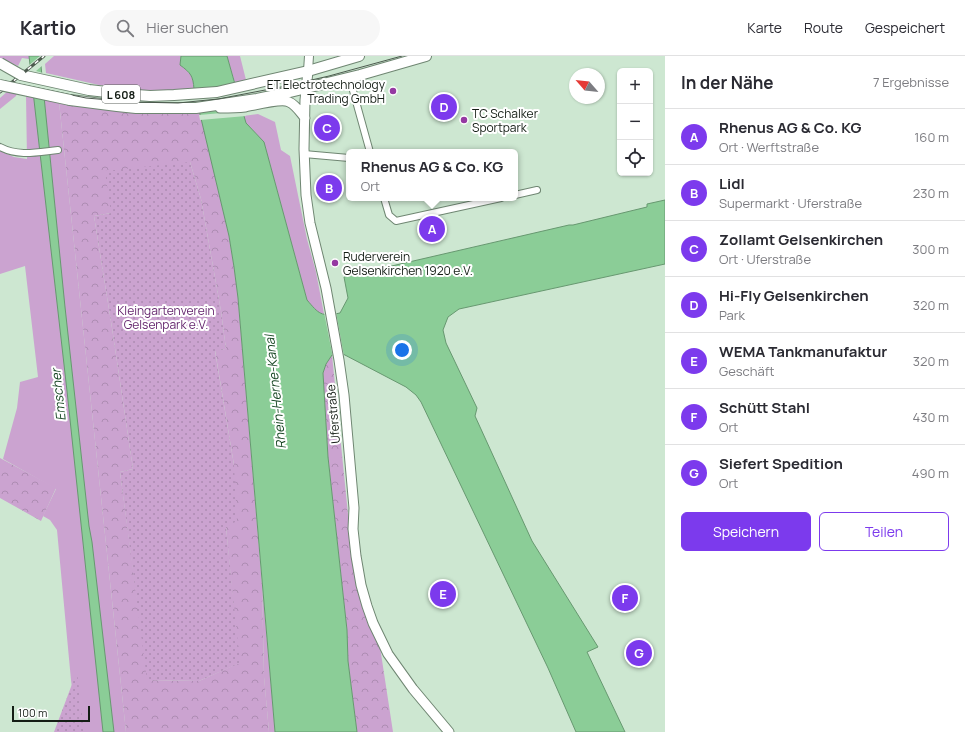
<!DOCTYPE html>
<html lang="de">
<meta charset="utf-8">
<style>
body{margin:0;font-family:Manrope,sans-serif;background:#f7f7f7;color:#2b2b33}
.controls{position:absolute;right:12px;top:12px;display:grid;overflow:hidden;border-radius:6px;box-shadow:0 1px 3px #0004}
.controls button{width:36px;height:36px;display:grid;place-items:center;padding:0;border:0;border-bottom:1px solid #e1e1e2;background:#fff;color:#2b2b33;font:20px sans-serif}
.compass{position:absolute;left:569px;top:12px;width:36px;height:36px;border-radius:50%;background:#fff;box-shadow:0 1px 3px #0004;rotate:298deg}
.scale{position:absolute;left:12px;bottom:10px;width:78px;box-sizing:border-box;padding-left:4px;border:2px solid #141d15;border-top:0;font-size:11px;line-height:14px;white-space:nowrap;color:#141d15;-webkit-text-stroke:3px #fff;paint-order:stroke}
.you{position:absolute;left:402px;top:294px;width:14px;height:14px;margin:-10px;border:3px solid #fff;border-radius:50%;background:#1a73e8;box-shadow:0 0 0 6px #1a73e833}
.badge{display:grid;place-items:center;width:26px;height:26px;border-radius:50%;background:#7c3aed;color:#fff;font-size:13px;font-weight:700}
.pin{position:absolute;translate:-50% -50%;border:2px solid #fff;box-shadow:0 1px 4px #0006}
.popup{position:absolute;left:346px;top:93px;width:172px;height:52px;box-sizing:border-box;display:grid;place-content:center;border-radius:6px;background:#fff;filter:drop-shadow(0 1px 3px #0005);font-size:13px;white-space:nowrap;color:#7c7c81}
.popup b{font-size:15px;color:#2b2b33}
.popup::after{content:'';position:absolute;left:50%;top:100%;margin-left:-8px;border:8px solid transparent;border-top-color:#fff}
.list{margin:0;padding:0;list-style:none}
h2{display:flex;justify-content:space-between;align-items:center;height:52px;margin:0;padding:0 16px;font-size:17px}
h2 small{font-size:13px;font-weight:400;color:#7c7c81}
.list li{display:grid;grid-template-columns:26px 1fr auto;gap:12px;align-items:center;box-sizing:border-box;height:56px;padding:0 16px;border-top:1px solid #e1e1e2}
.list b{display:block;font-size:15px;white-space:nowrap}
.list p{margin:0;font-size:13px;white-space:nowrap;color:#7c7c81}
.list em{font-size:13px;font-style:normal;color:#7c7c81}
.actions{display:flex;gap:8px;padding:12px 16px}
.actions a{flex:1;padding:9px 0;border:1px solid #7c3aed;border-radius:6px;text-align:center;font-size:14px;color:#7c3aed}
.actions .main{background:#7c3aed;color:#fff}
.icon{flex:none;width:22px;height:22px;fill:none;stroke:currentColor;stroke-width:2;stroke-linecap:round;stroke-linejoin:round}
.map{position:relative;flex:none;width:665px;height:676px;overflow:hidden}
header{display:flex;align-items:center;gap:24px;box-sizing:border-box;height:56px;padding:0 20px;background:#fff;border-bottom:1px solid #e1e1e2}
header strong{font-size:19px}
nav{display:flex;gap:22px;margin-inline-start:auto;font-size:14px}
.search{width:280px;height:36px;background:#f7f7f7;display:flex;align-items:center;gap:10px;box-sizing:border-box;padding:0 14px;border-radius:22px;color:#7c7c81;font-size:15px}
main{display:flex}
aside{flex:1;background:#fff}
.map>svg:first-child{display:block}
</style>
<header>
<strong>Kartio</strong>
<div class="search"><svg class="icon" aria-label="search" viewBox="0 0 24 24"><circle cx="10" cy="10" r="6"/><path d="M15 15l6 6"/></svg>Hier suchen</div>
<nav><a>Karte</a><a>Route</a><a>Gespeichert</a></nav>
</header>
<main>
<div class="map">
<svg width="665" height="676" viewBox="0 0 665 676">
<defs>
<pattern id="forest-crowns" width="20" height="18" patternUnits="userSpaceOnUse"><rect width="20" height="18" fill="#cba3d0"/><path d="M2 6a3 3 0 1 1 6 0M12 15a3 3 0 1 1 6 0" fill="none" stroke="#ad8cb2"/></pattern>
<pattern id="park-dots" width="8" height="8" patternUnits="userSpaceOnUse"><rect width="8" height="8" fill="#cba3d0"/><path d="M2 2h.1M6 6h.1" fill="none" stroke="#ad8cb2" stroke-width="1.8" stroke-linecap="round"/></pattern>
</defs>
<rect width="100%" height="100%" fill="#cde7d1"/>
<!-- grass -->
<path fill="#cba3d0" d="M0,0H29V3L22,2L18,10L0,2Z
M54,0H181L180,9C191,17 193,20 194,33L148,35L99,29L46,17L45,8Z
M227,0H240L246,24L235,27Z
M8,35L17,37L16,40L0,53V42Z
M26,39L59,46L126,676H78L71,624L57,474L50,464L43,460L56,433L3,403L17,352L20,326L38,321L25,210L0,218V95L14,101L27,103Z
M258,58L275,66L281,94L290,100L307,183L316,216L324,258L317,256L307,244L264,86L246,67L243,60Z
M262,528L275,676H269L264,621Z"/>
<!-- forest -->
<path fill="url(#forest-crowns)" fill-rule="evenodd" d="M59,46L200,56L229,180L234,211L238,242L262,528L264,620L269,676H126ZM190,106L201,143L221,255L226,293L215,294L234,409L226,471L239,607L199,625L148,624L120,416L133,413L112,272L94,160L111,157Z
M332,299L353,508L363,552L380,591L393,676H357L348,605L347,574L328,401L323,317L326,308Z
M0,402L56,432L41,465L0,442Z"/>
<!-- park -->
<path fill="url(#park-dots)" d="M190,106L201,143L221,255L226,293L215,295L234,409L237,465L226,471L240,607L199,625L147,624L120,416L133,413L112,272L94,160L111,157L105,115Z
M77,615L84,676H54Z"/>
<!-- water -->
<path fill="#8bcd97" stroke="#679870" d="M29,0H40L65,251L89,470L92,486L114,676H103L67,335Z
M181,0H227L246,67L264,86L307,244C319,258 321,261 340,257L348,242L344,221L569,169H573L647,151V148L665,144V208L459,253L448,261L443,274L446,287L477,352L475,360L532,485L598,591L587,596L625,676H576L548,612L421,346L416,339L406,331L343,298L332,299L326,308L323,317L328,401L347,574L348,605L357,676H275L238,242L234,211L229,180L194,33C193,20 191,17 180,9Z"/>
<!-- pier -->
<path fill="#cde7d1" d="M40,0H42L43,9L36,15L43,17L46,44L32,40L28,10Z
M237,27L244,53L198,55L193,34L217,31Z
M244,55L246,60L200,64L199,59Z
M324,256L328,257L336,256L344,300H343L333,302Z"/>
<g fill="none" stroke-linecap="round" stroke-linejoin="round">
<!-- minor casing -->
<g stroke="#6f8672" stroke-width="8">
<path id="minor" d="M352,31L370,96
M0,91C19,101 38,96 58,94
M304,98L349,102
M515,139L537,134
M384,142L389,159L396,165L501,142"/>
</g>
<!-- tertiary casing -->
<g stroke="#6f8672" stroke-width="10">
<path id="tertiary" d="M308,15L309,0"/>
</g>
<!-- secondary casing -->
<g stroke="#6f8672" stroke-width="11">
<path id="secondary" d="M308,15L305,44L304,93L306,139L310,167L326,232L339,304L344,339L354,452L353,473L356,500L361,529L367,550L373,567L388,598L413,633L449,676
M220,52C228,52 237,52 245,51C255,49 282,42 289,46C296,49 300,56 305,62"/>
</g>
<!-- primary casing -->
<g stroke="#6f8672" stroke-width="12">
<path id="primary" d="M21,19L89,34L124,38L150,40L174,39L217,36L308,15L359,0
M70,44L117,50L136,52H196L257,43L286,37L360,19L426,0"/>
</g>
<!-- minor -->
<use href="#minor" stroke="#fff" stroke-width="6"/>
<!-- tertiary -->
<use href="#tertiary" stroke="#fff" stroke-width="8"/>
<!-- secondary -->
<use href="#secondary" stroke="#fff" stroke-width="9"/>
<!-- primary -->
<use href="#primary" stroke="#fff" stroke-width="10"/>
<!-- tram -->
<path stroke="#4c5a4e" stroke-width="1" d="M0,24L86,42L133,46L178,47L218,43L281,31L329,20L402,0"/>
<!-- rail casing -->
<g stroke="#4c5a4e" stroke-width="3">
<path id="rail" d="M0,36L44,0"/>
</g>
<!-- rail -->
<use href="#rail" stroke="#fff" stroke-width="1.5" stroke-dasharray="4.5" stroke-linecap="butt"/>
<!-- primary-bridge casing -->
<g stroke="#6f8672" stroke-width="12" stroke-linecap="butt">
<path id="primary-bridge" d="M0,7L21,19
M0,29L70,44"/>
</g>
<!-- primary-bridge -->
<use href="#primary-bridge" stroke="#fff" stroke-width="10"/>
</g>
<!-- markers -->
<g fill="#9538a2" stroke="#fff" stroke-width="1.5">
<circle cx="393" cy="35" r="4"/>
<circle cx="464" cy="64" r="4"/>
<circle cx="335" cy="207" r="4"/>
</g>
<g text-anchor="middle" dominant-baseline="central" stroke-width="4" stroke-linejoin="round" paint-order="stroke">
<!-- shield labels -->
<rect fill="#fff" stroke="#5a615b" stroke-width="1" x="102" y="29" width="38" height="18" rx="3"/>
<g font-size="11" font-weight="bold" fill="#141d15">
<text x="121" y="38">L 608</text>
</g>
<!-- poi labels -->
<g font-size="12" fill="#141d15" stroke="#fff" text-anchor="start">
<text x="385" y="28" text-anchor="end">ET Electrotechnology<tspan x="385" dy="14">Trading GmbH</tspan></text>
<text x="472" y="57">TC Schalker<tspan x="472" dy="14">Sportpark</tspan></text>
<text x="343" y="200">Ruderverein<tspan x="343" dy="14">Gelsenkirchen 1920 e.V.</tspan></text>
</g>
<!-- park labels -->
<g font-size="12" fill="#66276f" stroke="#fff">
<text x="166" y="254">Kleingartenverein<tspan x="166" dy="14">Gelsenpark e.V.</tspan></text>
</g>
<!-- street labels -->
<g font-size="12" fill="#141d15" stroke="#fff">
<text transform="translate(333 358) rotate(-95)">Uferstraße</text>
</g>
<!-- water labels -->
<g font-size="13" font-style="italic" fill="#194825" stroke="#fff">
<text transform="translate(275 336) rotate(-96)">Rhein-Herne-Kanal</text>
<text transform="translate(58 339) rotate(-96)">Emscher</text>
</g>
</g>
</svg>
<div class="controls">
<button>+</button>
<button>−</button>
<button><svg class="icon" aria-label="locate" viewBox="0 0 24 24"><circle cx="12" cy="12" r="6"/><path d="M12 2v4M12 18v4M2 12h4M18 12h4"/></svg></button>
</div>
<svg class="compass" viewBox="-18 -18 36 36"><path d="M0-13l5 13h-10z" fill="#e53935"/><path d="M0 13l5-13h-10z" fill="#7c7c81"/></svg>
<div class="scale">100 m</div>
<div class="you"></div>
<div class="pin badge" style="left:432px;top:173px">A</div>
<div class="popup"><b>Rhenus AG &amp; Co. KG</b>Ort</div>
<div class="pin badge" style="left:329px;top:132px">B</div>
<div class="pin badge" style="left:327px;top:72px">C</div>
<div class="pin badge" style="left:444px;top:51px">D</div>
<div class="pin badge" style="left:443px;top:538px">E</div>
<div class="pin badge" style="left:625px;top:542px">F</div>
<div class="pin badge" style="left:639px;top:597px">G</div>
</div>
<aside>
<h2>In der Nähe<small>7 Ergebnisse</small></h2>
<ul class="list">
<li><span class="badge">A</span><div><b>Rhenus AG &amp; Co. KG</b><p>Ort · Werftstraße</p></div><em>160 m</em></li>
<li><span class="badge">B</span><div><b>Lidl</b><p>Supermarkt · Uferstraße</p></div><em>230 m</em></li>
<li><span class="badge">C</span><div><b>Zollamt Gelsenkirchen</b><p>Ort · Uferstraße</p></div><em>300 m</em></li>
<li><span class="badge">D</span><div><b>Hi-Fly Gelsenkirchen</b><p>Park</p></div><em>320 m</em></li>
<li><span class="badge">E</span><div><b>WEMA Tankmanufaktur</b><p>Geschäft</p></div><em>320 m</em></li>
<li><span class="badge">F</span><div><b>Schütt Stahl</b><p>Ort</p></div><em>430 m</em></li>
<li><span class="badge">G</span><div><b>Siefert Spedition</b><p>Ort</p></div><em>490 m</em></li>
</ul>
<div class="actions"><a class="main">Speichern</a><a>Teilen</a></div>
</aside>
</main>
